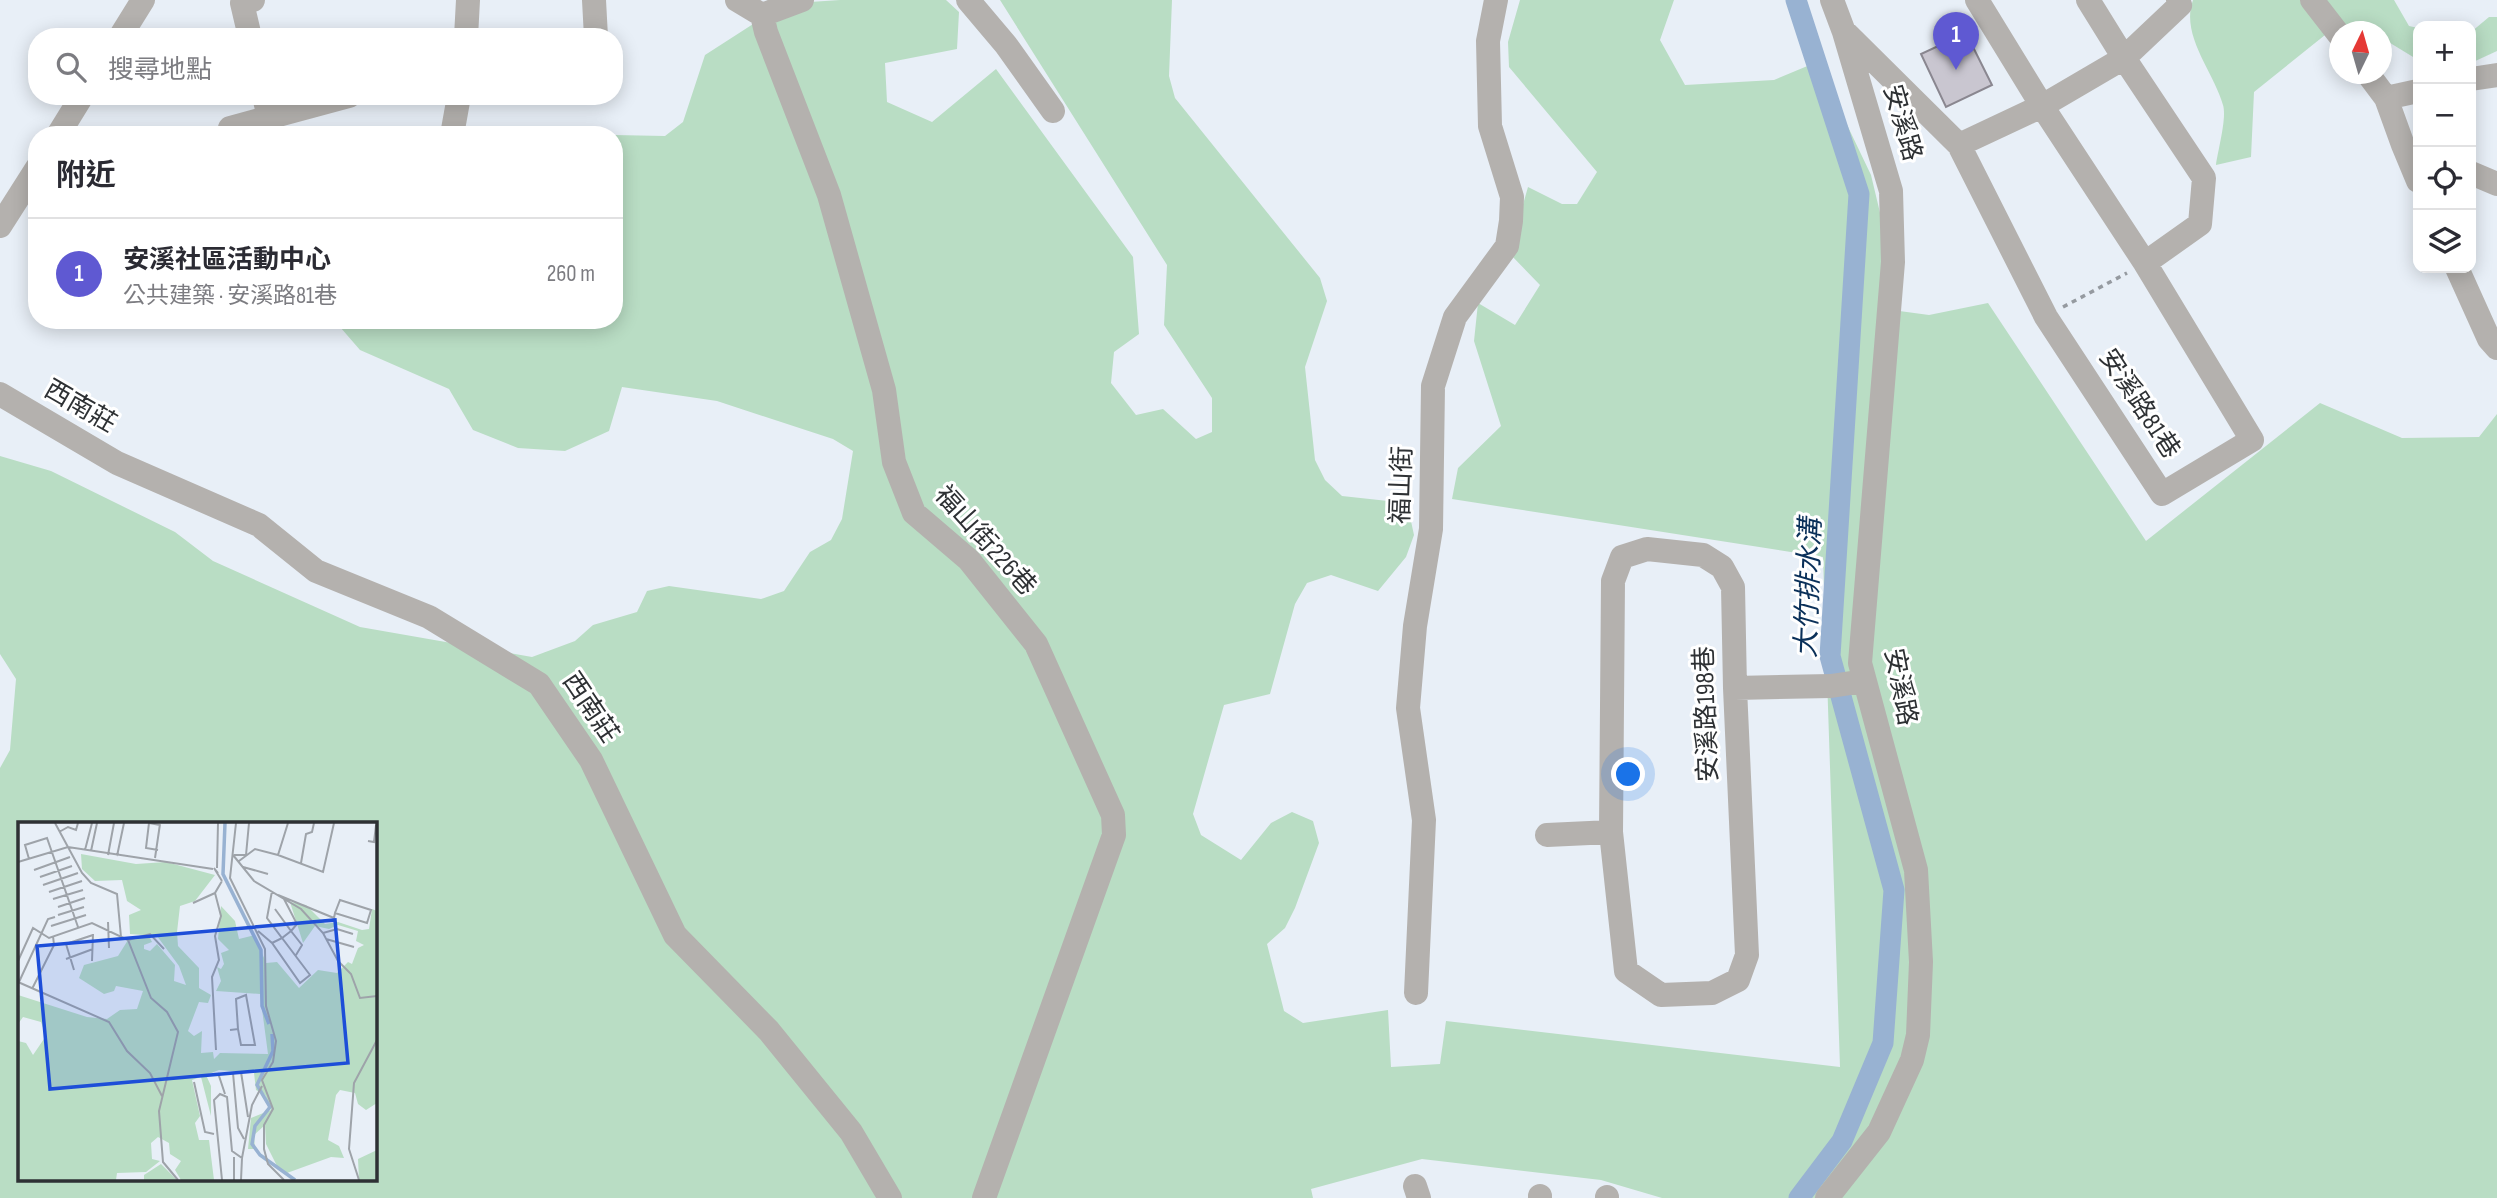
<!DOCTYPE html>
<html lang="zh-TW">
<meta charset="utf-8">
<style>
body{margin:0;font-family:"Sofia Sans Condensed","Noto Sans TC",sans-serif;background:#f7f7f7;color:#2b2b33}
.controls{position:absolute;right:21px;top:21px;display:grid;overflow:hidden;border-radius:14px;box-shadow:0 4px 18px #0003}
.controls button{width:63px;height:63px;display:grid;place-items:center;padding:0;border:0;border-bottom:2px solid #e1e1e2;background:#fff;color:#2b2b33;font:35px sans-serif}
.compass{position:absolute;left:2329px;top:21px;width:63px;height:63px;border-radius:50%;background:#fff;box-shadow:0 4px 18px #0003;rotate:5deg}
.you{position:absolute;left:1629px;top:775px;width:24px;height:24px;margin:-18px;border:5px solid #fff;border-radius:50%;background:#1a73e8;box-shadow:0 0 0 10px #1a73e833}
.badge{display:grid;place-items:center;width:46px;height:46px;border-radius:50%;background:#5f59d2;color:#fff;font-size:23px;font-weight:700}
.pin{position:absolute;translate:-50% -58px;filter:drop-shadow(0 2px 4px #0008)}
.pin::after{content:'';position:absolute;top:37px;width:24px;height:21px;background:inherit;clip-path:polygon(0 0,100% 0,50% 100%)}
.list{margin:0;padding:0;list-style:none}
h2{display:flex;justify-content:space-between;align-items:center;height:91px;margin:0;padding:0 28px;font-size:30px}
h2 small{font-size:23px;font-weight:400;color:#7c7c81}
.list li{display:grid;grid-template-columns:46px 1fr auto;gap:21px;align-items:center;box-sizing:border-box;height:112px;padding:0 28px;border-top:2px solid #e1e1e2}
.list b{display:block;font-size:26px;white-space:nowrap}
.list p{margin:0;font-size:23px;white-space:nowrap;color:#7c7c81}
.list em{font-size:23px;font-style:normal;color:#7c7c81}
.icon{flex:none;width:38px;height:38px;fill:none;stroke:currentColor;stroke-width:2;stroke-linecap:round;stroke-linejoin:round}
.map{position:relative;flex:none;width:2497px;height:1198px;overflow:hidden}
.search{position:absolute;background:#fff;box-shadow:0 4px 18px #0003;left:28px;top:28px;width:595px;height:77px;display:flex;align-items:center;gap:18px;box-sizing:border-box;padding:0 24px;border-radius:28px;color:#7c7c81;font-size:26px}
.panel{position:absolute;background:#fff;box-shadow:0 4px 18px #0003;left:28px;top:126px;width:595px;height:203px;border-radius:28px}
.map>svg:first-child{display:block}
</style>
<div class="map">
<svg width="2497" height="1198" viewBox="0 0 2497 1198">
<rect width="100%" height="100%" fill="#e8eff7"/>
<!-- green -->
<path fill="#b9ddc4" fill-rule="evenodd" d="M840,0H946L959,12L957,49L885,63L887,102L932,122L996,69L1133,257L1139,334L1114,352L1111,383L1136,415L1163,409L1196,439L1212,432V398L1164,325L1167,265L1000,0H1172L1169,76L1175,98L1320,278L1327,301L1305,367L1315,460L1325,480L1342,496L1388,501L1409,512L1414,535L1406,557L1378,591L1331,575L1307,583L1295,604L1270,694L1224,705L1193,814L1201,835L1241,860L1271,823L1292,812L1313,821L1319,843L1295,908L1285,928L1267,944L1284,1011L1303,1023L1388,1010L1391,1067L1440,1064L1446,1021L1840,1067L1823,557L1452,499L1458,468L1501,426L1474,341L1478,303L1515,325L1540,285L1509,253L1528,187L1562,204H1577L1597,172L1509,67L1508,42L1520,0H1674L1660,40L1685,85L1774,80L1817,62L1871,175L1887,242L1892,310L1929,315L1988,303L2146,541L2320,403L2402,438L2479,437L2497,414V1198H1662L1601,1180L1422,1159L1311,1189L1313,1198H0V768L10,750L16,679L0,654V456L51,471L175,532L213,561L360,627L532,657L575,641L593,625L637,612L647,591L669,586L761,599L784,591L810,552L831,540L842,519L853,451L833,439L717,401L622,387L609,431L565,451L518,448L473,430L449,389L360,350L334,320H614V135L665,136L683,122L705,55L764,17L810,2ZM19,824H374V1179H19Z
M2193,0H2394L2409,26L2418,28V60L2382,38V32L2370,31L2356,23L2325,35L2254,92L2251,157L2216,165C2218,150 2227,118 2223,105C2214,72 2180,35 2193,0Z
M2489,17H2497V51L2471,63V32Z"/>
<g fill="none" stroke-linecap="round" stroke-linejoin="round">
<!-- canal -->
<path stroke="#98b2d2" stroke-width="21" d="M1796,0L1859,194L1830,656L1894,890L1883,1043L1842,1141L1799,1198"/>
</g>
<!-- building -->
<path fill="#c9c6d0" stroke="#8a8790" stroke-width="2" d="M1966,33L1992,85L1946,107L1921,54Z"/>
<g fill="none" stroke-linecap="round" stroke-linejoin="round">
<!-- path -->
<path stroke="#959aa0" stroke-width="3.5" stroke-dasharray="5 5" stroke-linecap="butt" d="M2063,307L2127,273"/>
<!-- minor -->
<path stroke="#b4b1ae" stroke-width="24" d="M594,0L596,37
M737,0L762,15L766,32L829,195L884,390L894,462L914,513L969,560L1036,644L1113,815L1114,835L984,1198
M968,0L1006,45L1053,111
M1977,0L2042,106L2124,58L2088,0
M2312,0L2340,36
M762,15L802,0
M1847,34L1959,145L2046,317L2162,494L2252,440L2145,263L2042,106L1959,145
M120,37L143,0
M250,37L242,3L253,0
M466,37L468,0
M2368,74L2386,98L2403,145L2418,181
M2471,79L2497,75
M264,96L273,135
M2386,98L2418,91
M230,128L349,96
M58,135L82,96
M452,135L459,96
M2471,173L2497,184
M0,226L37,168
M2145,263L2200,224L2204,178L2124,58L2180,5L2178,0
M2457,268L2489,339L2497,348
M0,394L117,463L259,525L316,571L429,617L539,684L591,760L675,935L769,1031L851,1132L890,1198
M1735,688L1831,686L1864,681
M1547,835L1611,832L1626,971L1661,995L1712,993L1738,980L1747,955L1735,688L1733,587L1722,567L1703,555L1647,549L1622,557L1613,581L1611,832
M1416,993L1424,820L1408,708L1415,626L1431,529L1433,386L1455,317L1507,246L1511,221L1512,197L1490,126L1488,41L1496,0
M1415,1186L1419,1198
M1540,1196V1198
M1607,1198V1197
M1827,1198L1879,1132L1912,1060L1918,1035L1921,962L1916,870L1860,663L1893,262L1891,191L1844,32L1832,0"/>
</g>
<g text-anchor="middle" dominant-baseline="central" stroke-width="6" stroke-linejoin="round" paint-order="stroke">
<!-- street labels -->
<g font-size="26" fill="#2e3134" stroke="#fff">
<text transform="translate(1902 123) rotate(74)">安溪路</text>
<text transform="translate(2139 404) rotate(57)">安溪路81巷</text>
<text transform="translate(80 407) rotate(30)">西南莊</text>
<text transform="translate(1402 485) rotate(-88)">福山街</text>
<text transform="translate(985 541) rotate(48)">福山街226巷</text>
<text transform="translate(1900 687) rotate(79)">安溪路</text>
<text transform="translate(590 708) rotate(56)">西南莊</text>
<text transform="translate(1707 714) rotate(-92)">安溪路198巷</text>
</g>
<!-- water labels -->
<g font-size="28" font-style="italic" fill="#0a3059" stroke="#fff">
<text transform="translate(1809 588) rotate(-88)">大竹排水溝</text>
</g>
</g>
<!-- overview -->
<g transform="translate(18 822)">
<rect width="359" height="359" fill="#e8eff7"/>
<path d="M63,32L118,42L148,40L197,53L177,79L162,84L159,110L160,124L181,146V166L193,173L190,181L181,180L170,209L176,214L184,209L183,231L195,230L196,237L202,231L250,232L242,172L198,169L203,159L199,145L203,147L206,142L203,131L211,128L200,117L203,84L217,99L221,117L237,113L248,141L259,140L281,166L300,148L319,151L330,140L334,142L340,126L346,123L338,119L340,109L320,103L311,107L297,104L285,121L272,80L288,83L307,102L320,100L344,108L351,107L354,87L359,89V281L348,288L340,282L337,271L322,268L318,273L310,318L321,324L326,336L313,335L269,351L261,348L248,322L247,303L236,313L237,327H230L233,296L253,288L247,273L238,268L236,251L201,248L188,253L193,264V294L183,255L174,258L182,294L177,301L181,318H191L196,358H163L157,348L163,339L152,332L151,321L140,315L133,321L134,337L142,339L128,350L99,351L98,358H0V219L8,221L15,233L28,214L23,200L5,195L0,202V173L69,195L89,197L102,188L119,187L125,169L98,164L96,169L86,172L61,156L66,143L100,134L110,118L131,114L134,120L126,123V127L132,129L139,122L157,143L156,159L168,163L161,144L139,114L112,112L111,93L123,88L109,79L104,58L77,59L64,47ZM359,328V358H341L340,337ZM143,342L159,358H126V353Z" fill="#b9ddc4"/>
<path fill="none" stroke="#98b2d2" stroke-width="3.5" d="M207,1L205,52L243,128L244,184L251,202M254,212L255,229L239,263L252,285L237,304L234,322L242,333L277,358"/>
<path fill="none" stroke="#9ea3a9" stroke-width="2" d="M37,1L64,51L73,61L99,72L103,115M218,1L212,56L247,127L248,184L258,219L255,240L244,258L255,287L246,303V327L250,342L266,358M41,10L50,5L58,8L60,1M350,19L356,20L358,3M67,28L74,1M140,28L128,26L131,1L142,3M73,29L79,1M90,33L96,1M215,33L236,59L283,87L305,111L320,139L333,152L342,176L359,174M216,33H228L231,1M260,33L305,50L316,1M99,34L106,1M137,36L142,2M11,37L7,23L29,16L60,105M221,39L237,27L260,33L270,1M0,40L50,25L195,47M283,41L288,12L294,10L296,1M225,45L250,52M199,46L200,1M16,48L52,35M200,51L196,46L204,59M22,55L54,44M25,63L60,51M254,69L249,96L264,116L273,109L257,87M31,70L64,59M260,73L316,96L317,91L349,101L353,88L322,78L317,91M35,77L65,68M266,77L279,102L273,109L284,123L278,133M175,81L197,71M40,85L67,76M40,93L66,85M90,100L91,126M33,104L68,93M240,109L254,121L282,161L292,153L264,116L254,121M305,111L319,107L335,112M308,117L336,125M110,118L132,112L146,127M48,137L75,127M0,139L15,106L31,116L74,101L110,118L133,176L149,190L160,210L141,289L145,340L160,358M74,139L75,112M56,148L48,122L75,113M0,160L91,200L109,229L132,251L144,274M1,160L30,97L37,95M14,167L36,123L35,114M212,208L220,207L223,223H237L228,173L218,177L220,207M198,228L194,155L201,138L197,114L203,94L197,71L204,59M223,250L230,295M200,251L207,272M215,251L220,306L226,317M176,260L187,310L196,312M204,358L196,278L202,272L209,275L214,329L224,336L234,283L244,264M216,358V335M223,358L224,336M341,358L331,327L336,261L359,218"/>
<path fill="#1d4ed8" fill-opacity="0.15" stroke="#1d4ed8" stroke-width="3.5" d="M317,98L330,241L32,267L19,124Z"/>
<rect width="359" height="359" fill="none" stroke="#2e3134" stroke-width="3.5"/>
</g>
</svg>
<div class="controls">
<button>+</button>
<button>−</button>
<button><svg class="icon" aria-label="locate" viewBox="0 0 24 24"><circle cx="12" cy="12" r="6"/><path d="M12 2v4M12 18v4M2 12h4M18 12h4"/></svg></button>
<button><svg class="icon" aria-label="layers" viewBox="0 0 24 24"><path d="M12 4l9 5-9 5-9-5zM3 14l9 5 9-5"/></svg></button>
</div>
<svg class="compass" viewBox="-18 -18 36 36"><path d="M0-13l5 13h-10z" fill="#e53935"/><path d="M0 13l5-13h-10z" fill="#7c7c81"/></svg>
<div class="you"></div>
<div class="pin badge" style="left:1956px;top:70px">1</div>
<div class="search"><svg class="icon" aria-label="search" viewBox="0 0 24 24"><circle cx="10" cy="10" r="6"/><path d="M15 15l6 6"/></svg>搜尋地點</div>
<section class="panel">
<h2>附近<small></small></h2>
<ul class="list">
<li><span class="badge">1</span><div><b>安溪社區活動中心</b><p>公共建築 · 安溪路81巷</p></div><em>260 m</em></li>
</ul>
</section>
</div>
